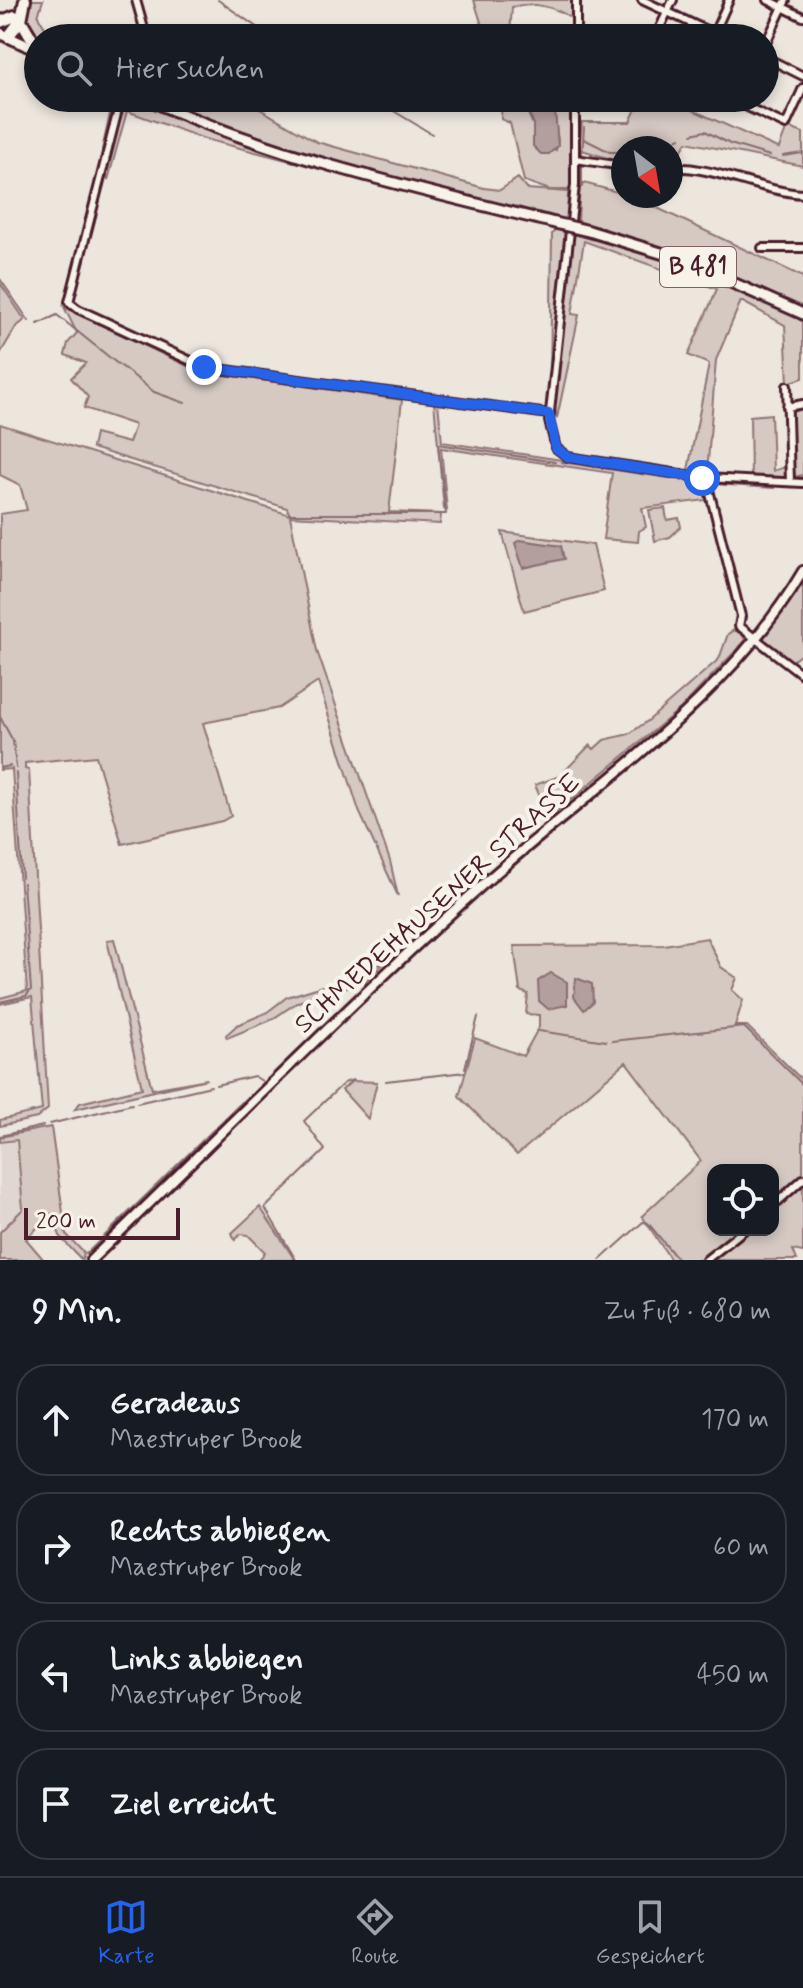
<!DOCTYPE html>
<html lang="de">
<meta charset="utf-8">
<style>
body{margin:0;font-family:Mynerve,sans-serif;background:#20242c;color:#f1f3f6}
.controls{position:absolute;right:24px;bottom:24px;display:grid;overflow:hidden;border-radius:16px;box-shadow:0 4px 12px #0003}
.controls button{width:72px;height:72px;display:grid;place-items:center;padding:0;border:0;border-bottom:2px solid #363941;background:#171b24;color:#f1f3f6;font:40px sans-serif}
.compass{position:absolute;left:611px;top:136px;width:72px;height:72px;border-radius:50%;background:#171b24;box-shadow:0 4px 12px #0003;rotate:149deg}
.scale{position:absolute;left:24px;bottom:20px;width:156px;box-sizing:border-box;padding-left:8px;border:4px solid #4a1f2b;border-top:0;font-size:22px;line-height:28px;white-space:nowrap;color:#4a1f2b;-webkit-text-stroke:6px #f7f3e8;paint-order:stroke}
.stop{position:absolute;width:24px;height:24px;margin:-18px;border:6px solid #2563eb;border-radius:50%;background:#fff}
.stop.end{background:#2563eb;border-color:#fff;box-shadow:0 2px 8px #0008}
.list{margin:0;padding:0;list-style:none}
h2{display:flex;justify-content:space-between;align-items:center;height:104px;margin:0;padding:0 32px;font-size:34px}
h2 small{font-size:26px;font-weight:400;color:#9ea1a6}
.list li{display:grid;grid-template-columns:52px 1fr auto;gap:24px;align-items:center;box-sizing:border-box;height:112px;margin:0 16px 16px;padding:0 16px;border:2px solid #363941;border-radius:32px}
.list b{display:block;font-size:30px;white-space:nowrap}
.list p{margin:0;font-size:26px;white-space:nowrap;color:#9ea1a6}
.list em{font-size:26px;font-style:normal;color:#9ea1a6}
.icon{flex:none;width:44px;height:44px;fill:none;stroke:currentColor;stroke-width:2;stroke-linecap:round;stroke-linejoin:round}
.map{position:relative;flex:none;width:803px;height:1260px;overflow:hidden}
.search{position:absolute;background:#171b24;box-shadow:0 4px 12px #0003;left:24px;right:24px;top:24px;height:88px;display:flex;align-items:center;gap:20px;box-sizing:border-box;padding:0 28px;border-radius:44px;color:#9ea1a6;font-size:30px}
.sheet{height:616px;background:#171b24}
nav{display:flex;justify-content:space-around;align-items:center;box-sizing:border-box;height:112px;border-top:2px solid #363941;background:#171b24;font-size:22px;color:#9ea1a6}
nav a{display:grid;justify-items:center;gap:4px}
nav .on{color:#2563eb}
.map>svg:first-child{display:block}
</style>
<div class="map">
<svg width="803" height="1260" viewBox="0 0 803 1260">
<rect width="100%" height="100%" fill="#ece6dd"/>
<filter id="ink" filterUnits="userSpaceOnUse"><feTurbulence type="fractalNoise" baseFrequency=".0125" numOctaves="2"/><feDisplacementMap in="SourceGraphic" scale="16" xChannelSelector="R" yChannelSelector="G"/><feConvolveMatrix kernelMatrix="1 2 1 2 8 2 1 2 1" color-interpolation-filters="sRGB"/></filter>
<g filter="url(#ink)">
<!-- built -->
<path fill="#e0d7d0" d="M17,1139L23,1210L0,1232V1142Z"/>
<!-- green -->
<path fill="#d5c9c2" stroke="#907476" stroke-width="2" fill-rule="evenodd" d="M31,0H43L38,16L51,38L38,40L25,22Z
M474,0H573L572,38H564L571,30V18C554,6 532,2 512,7L510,34L514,38L542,32L552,38H486Z
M110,98H241L317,142L484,188L500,190L518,178L527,189L568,192L567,220L344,165L301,151L294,162L205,139L127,111L108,180L102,150L113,100Z
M502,98H521L535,129L556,150L558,141L552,99L571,98V187L568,190H550L524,181L510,123L501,119Z
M641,98H666L775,147L779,148L787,127L803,133V166L687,142L676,159L671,160V148H623V163L579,149L582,122H630Z
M580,182L632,196L803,277V308L699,261L578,221Z
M555,229L672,261L788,312L803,322V378L788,383L785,325L741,301L716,360L707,474L688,470L709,364L688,355L717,289L584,241L572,314L579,315L557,418L550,386L552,234Z
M0,283L25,320L16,327L0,354Z
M64,307L198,371L402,400L389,512L441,514L440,524L290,516L317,651L390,861L398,896L359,811L318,682L279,708L203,723L231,816L222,821L122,844L96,756L25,763V769L29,770L48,1109L37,1118L0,1126V1120L42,1110L32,997L0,1004V998L27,991L12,769L0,770V514L27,510L20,485L0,475V424L290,515L287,508L92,448L95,434L129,443L135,425L84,408L88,397L71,378L86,363L65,355L68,343L77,333Z
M434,402L438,403L442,442L701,481L707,500L642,508L646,527L639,531L638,542L603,539L612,473L441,448L447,510L444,509Z
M803,407V480H796L794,472L790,413Z
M771,414L773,471L785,467L786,477L751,478L750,416Z
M665,508L667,520L679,518L681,527L670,537L655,541L649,510Z
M502,532L593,545L604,591L524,611Z
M803,578V653L792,661L763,639Z
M734,630L743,635L745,641L681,708L549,818L535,785L560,776L590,745L594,749L604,740L629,734L649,720L719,659L728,634Z
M707,938L721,967L737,978L732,990L743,1000L735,1026H747L803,1081V1252L793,1250L797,1260H671L642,1216L701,1161L626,1062L517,1155L459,1096L475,1038L523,1056L539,1027V1015L526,1014L528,994L520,991L514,946L664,945ZM713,1170H773V1230H713Z
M114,939L152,1089L207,1079L75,1109L80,1103L142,1088L107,940Z
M386,961L366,981L298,1002L271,1020L227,1038L226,1035L237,1025L266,1013L287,997L358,975Z
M388,976L100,1260H96Z
M352,1081L377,1082L368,1119L342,1090Z
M51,1127L66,1234L84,1253L82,1260L61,1238L51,1214L26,1239L44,1260H0V1232L23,1209L17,1140L0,1142V1137Z
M260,1207L295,1260H259L265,1252L248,1235L241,1234L235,1240L232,1233Z"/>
<!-- water -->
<path fill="#b39f9d" stroke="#896c6f" stroke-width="2" d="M521,98H554L558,146L549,154H541L533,146V122Z
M520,540L561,546L564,559L523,568L515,543Z
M551,973L567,982V1005L548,1009L539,1001L538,981Z
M576,978L592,984L593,1002L584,1010L574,997Z"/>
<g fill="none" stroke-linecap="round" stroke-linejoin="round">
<!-- stream -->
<path stroke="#896c6f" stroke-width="2" d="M218,0L272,38
M372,98L432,134
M692,134L705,131L730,144L770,156
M584,139L610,152H623
M658,148L680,138
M582,155L584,127
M783,156L803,153
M582,187V163
M0,279L29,321
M38,324L57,315L119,365
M121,366L154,392L185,403
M561,462L703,483
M795,477L803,475
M714,484L774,488
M290,514H446L438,444L555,462
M0,717L13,741L16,768
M0,768L10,766
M16,773L22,878
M0,1002L26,996L31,990L23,883
M539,1031L606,1041
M612,1041L744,1027L803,1085
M465,1068L478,1017
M386,1081L465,1072
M216,1085L254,1076L262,1081
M137,1103L211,1086
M50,1124L132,1104
M0,1136L43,1126
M614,1248L643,1222L648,1223L678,1260
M86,1254L246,1098
M296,1260L265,1208L325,1150L304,1121L344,1083L353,1080
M600,1260L611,1250"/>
<!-- street casing -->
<g stroke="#4a1f2b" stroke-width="12">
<path id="street" d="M136,0L143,25L140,38
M576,0V38
M642,0L723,38
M768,0L803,17
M655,38L673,0
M712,38L729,0
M765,45L786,0
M765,57L803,76
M121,98L69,302L78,309L204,367L549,414
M575,98V185L549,421L556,448L568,457L706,478L803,483
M728,98L786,125L803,88
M575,159L623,166
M671,168C712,165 759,191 803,194
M762,248H803
M787,386L790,482
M787,407L803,404
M706,478L741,616L739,626L803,675
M773,1206L803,1179
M706,1260L744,1230"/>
</g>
<!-- secondary casing -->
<g stroke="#4a1f2b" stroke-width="14">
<path id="secondary" d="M91,1260C220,1135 346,1007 480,887C592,787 726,702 803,571"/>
</g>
<!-- primary casing -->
<g stroke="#4a1f2b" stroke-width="15">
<path id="primary" d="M0,33L38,51
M145,98C275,158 417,189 555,223
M589,231L674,257L803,314"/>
</g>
<!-- highway casing -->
<g stroke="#4a1f2b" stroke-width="16">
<path id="highway" d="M21,20L38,49
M0,22L15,16
M8,37L21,20L25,0"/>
</g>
<!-- street -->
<use href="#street" stroke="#f7f3e8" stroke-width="6"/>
<!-- secondary -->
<use href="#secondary" stroke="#f7f3e8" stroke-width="8"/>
<!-- primary -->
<use href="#primary" stroke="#f7f3e8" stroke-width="9"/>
<!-- highway -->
<use href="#highway" stroke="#f7f3e8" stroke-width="10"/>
<!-- primary-bridge casing -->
<g stroke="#4a1f2b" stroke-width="15" stroke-linecap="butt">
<path id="primary-bridge" d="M555,223L589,231"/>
</g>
<!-- primary-bridge -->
<use href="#primary-bridge" stroke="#f7f3e8" stroke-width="9"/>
</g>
</g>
<g fill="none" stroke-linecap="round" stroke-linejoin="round" filter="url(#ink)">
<!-- route -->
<path stroke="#2563eb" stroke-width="10" d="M204,367L549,414L556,448L568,457L702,478"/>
</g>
<g text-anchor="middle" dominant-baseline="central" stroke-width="8" stroke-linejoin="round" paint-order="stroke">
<!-- shield labels -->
<rect fill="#f7f3e8" stroke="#7e5f64" stroke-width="2" x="660" y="247" width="76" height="40" rx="6"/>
<g font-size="24" font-weight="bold" fill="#4a1f2b">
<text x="698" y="267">B 481</text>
</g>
<!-- street labels -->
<g font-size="26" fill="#4a1f2b" stroke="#f7f3e8">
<text transform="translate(438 904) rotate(-42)">SCHMEDEHAUSENER STRASSE</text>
</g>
</g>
</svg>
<div class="controls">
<button><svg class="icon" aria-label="locate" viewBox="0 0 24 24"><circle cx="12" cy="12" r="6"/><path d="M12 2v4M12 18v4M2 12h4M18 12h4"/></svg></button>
</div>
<svg class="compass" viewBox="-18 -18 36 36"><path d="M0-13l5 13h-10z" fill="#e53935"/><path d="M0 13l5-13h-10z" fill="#9ea1a6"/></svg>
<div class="scale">200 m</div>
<div class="stop" style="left:702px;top:478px"></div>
<div class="stop end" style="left:204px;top:367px"></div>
<div class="search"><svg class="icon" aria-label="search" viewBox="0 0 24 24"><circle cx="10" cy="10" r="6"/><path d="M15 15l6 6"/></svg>Hier suchen</div>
</div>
<section class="sheet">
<h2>9 Min.<small>Zu Fuß · 680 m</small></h2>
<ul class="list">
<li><svg class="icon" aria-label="ahead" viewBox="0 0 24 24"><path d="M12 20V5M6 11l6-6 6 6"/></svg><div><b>Geradeaus</b><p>Maestruper Brook</p></div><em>170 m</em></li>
<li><svg class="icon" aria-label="right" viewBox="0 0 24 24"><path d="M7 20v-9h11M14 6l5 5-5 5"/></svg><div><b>Rechts abbiegen</b><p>Maestruper Brook</p></div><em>60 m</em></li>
<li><svg class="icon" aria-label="left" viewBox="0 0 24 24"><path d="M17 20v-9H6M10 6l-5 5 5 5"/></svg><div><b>Links abbiegen</b><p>Maestruper Brook</p></div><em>450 m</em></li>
<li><svg class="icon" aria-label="arrive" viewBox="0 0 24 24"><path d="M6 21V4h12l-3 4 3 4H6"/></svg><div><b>Ziel erreicht</b></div></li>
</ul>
</section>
<nav>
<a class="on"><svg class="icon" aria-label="map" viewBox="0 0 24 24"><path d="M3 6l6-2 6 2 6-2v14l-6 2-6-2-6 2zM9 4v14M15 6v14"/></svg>Karte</a>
<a><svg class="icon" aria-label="directions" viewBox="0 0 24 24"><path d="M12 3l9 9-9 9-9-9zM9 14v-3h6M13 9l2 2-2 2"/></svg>Route</a>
<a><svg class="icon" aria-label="saved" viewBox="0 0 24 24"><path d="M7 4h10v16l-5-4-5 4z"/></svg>Gespeichert</a>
</nav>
